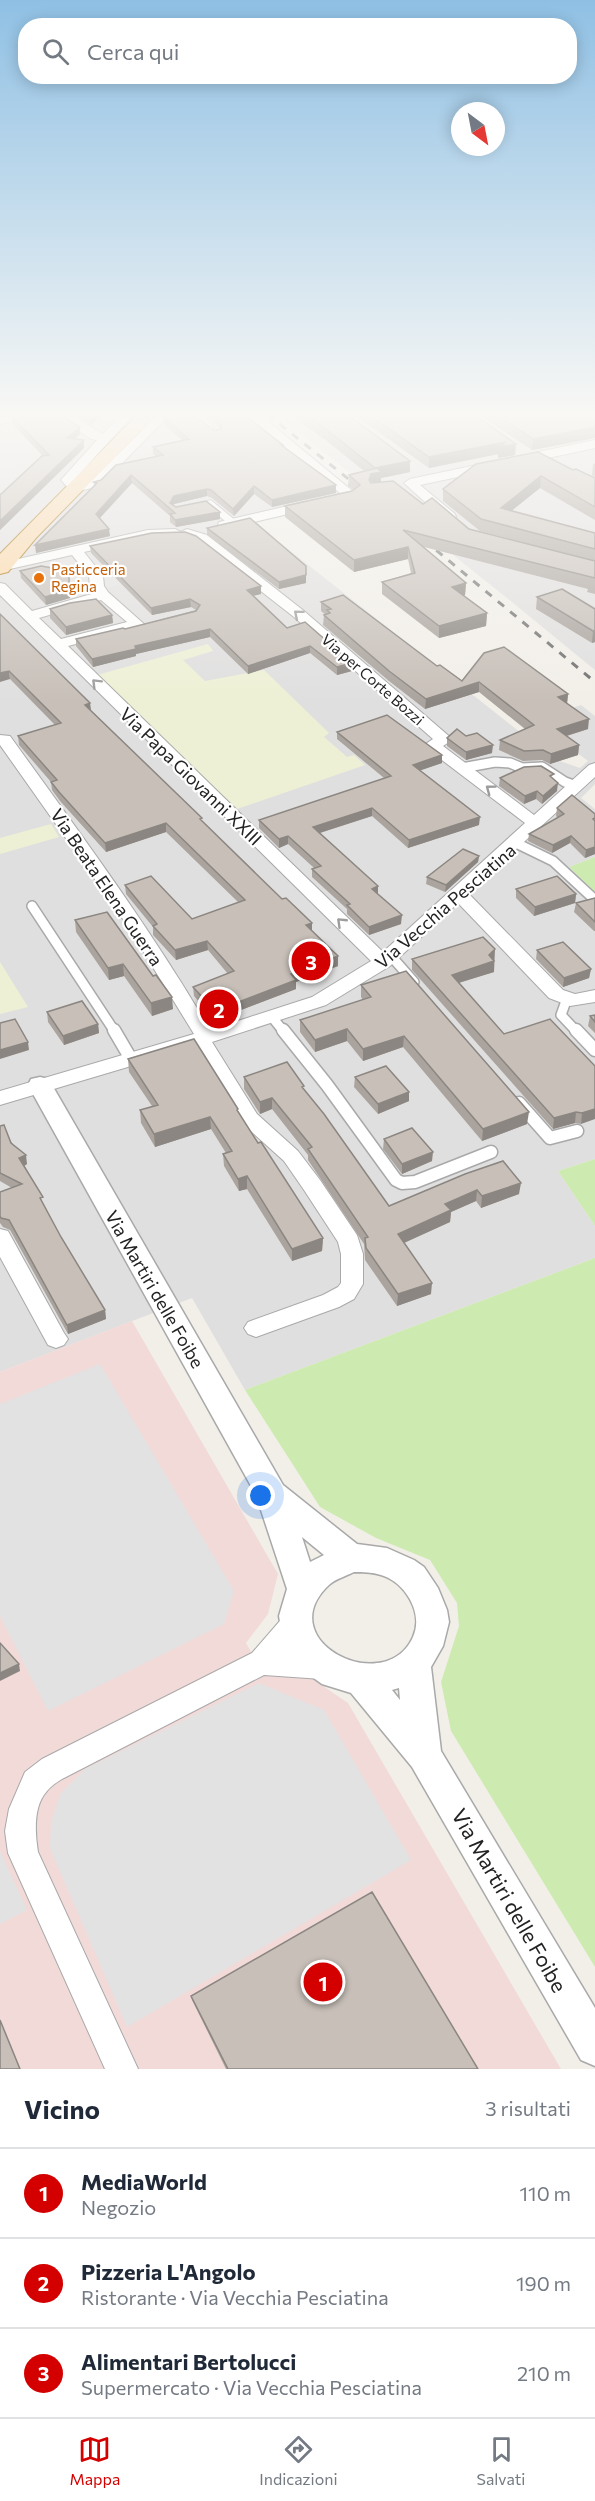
<!DOCTYPE html>
<html lang="it">
<meta charset="utf-8">
<style>
body{margin:0;font-family:Commissioner,sans-serif;background:#f2f2f3;color:#1f2937}
.compass{position:absolute;left:451px;top:102px;width:54px;height:54px;border-radius:50%;background:#fff;box-shadow:0 3px 15px #0003;rotate:148deg}
.you{position:absolute;left:261px;top:1496px;width:21px;height:21px;margin:-15px;border:4px solid #fff;border-radius:50%;background:#1a73e8;box-shadow:0 0 0 9px #1a73e833}
.badge{display:grid;place-items:center;width:39px;height:39px;border-radius:50%;background:#d40000;color:#fff;font-size:20px;font-weight:700}
.pin{position:absolute;translate:-50% -50%;border:3px solid #fff;box-shadow:0 2px 6px #0006}
.list{margin:0;padding:0;list-style:none}
h2{display:flex;justify-content:space-between;align-items:center;height:78px;margin:0;padding:0 24px;font-size:26px}
h2 small{font-size:20px;font-weight:400;color:#747a83}
.list li{display:grid;grid-template-columns:39px 1fr auto;gap:18px;align-items:center;box-sizing:border-box;height:90px;padding:0 24px;border-top:2px solid #e0e1e3}
.list b{display:block;font-size:22px;white-space:nowrap}
.list p{margin:0;font-size:20px;white-space:nowrap;color:#747a83}
.list em{font-size:20px;font-style:normal;color:#747a83}
.icon{flex:none;width:33px;height:33px;fill:none;stroke:currentColor;stroke-width:2;stroke-linecap:round;stroke-linejoin:round}
.map{position:relative;flex:none;width:595px;height:2069px;overflow:hidden}
.search{position:absolute;background:#fff;box-shadow:0 3px 15px #0003;left:18px;right:18px;top:18px;height:66px;display:flex;align-items:center;gap:15px;box-sizing:border-box;padding:0 21px;border-radius:24px;color:#747a83;font-size:22px}
.sheet{height:348px;background:#fff}
nav{display:flex;justify-content:space-around;align-items:center;box-sizing:border-box;height:84px;border-top:2px solid #e0e1e3;background:#fff;font-size:16px;color:#747a83}
nav a{display:grid;justify-items:center;gap:3px}
nav .on{color:#d40000}
.map>svg:first-child{display:block}
</style>
<div class="map">
<svg width="595" height="2069" viewBox="0 0 595 2069">
<rect width="100%" height="100%" fill="#f2efe9"/>
<!-- residential -->
<path fill="#e0dfdf" d="M0,414H256L359,498L255,523L554,759L580,768L588,761L535,721L581,705L595,716V784L581,798L595,809V857L569,867L595,892V1159L558,1171L595,1226V1258L245,1390L192,1298L0,1372Z
M276,414H595V670L507,598Z"/>
<!-- commercial -->
<path fill="#f2dad9" d="M132,1321L278,1574L268,1614L246,1643L263,1672L304,1673L348,1703L561,2069H0V1372Z"/>
<!-- farmland -->
<path fill="#eef0d5" d="M208,644L213,651L183,660L205,681L264,670L329,733L324,737L347,757L354,755L365,765L234,810L97,675Z
M51,824L59,837L0,854V838Z
M0,962L28,1007L0,1014Z"/>
<!-- grass -->
<path fill="#cdebb0" d="M595,857V892L569,867Z
M595,1159V1226L558,1171Z
M595,1258V1967L451,1731L441,1682L459,1626L457,1603L430,1560L376,1538L320,1507L245,1390Z"/>
<!-- parking -->
<path fill="#e2e2e2" d="M78,562L94,578L148,566L158,575L107,588L110,592L42,609L38,604L85,593L64,570Z
M100,1364L234,1591L224,1624L48,1711L0,1616V1404Z
M259,1683L324,1710L411,1860L127,2027L50,1848L51,1822L61,1793L85,1769Z
M0,1851L27,1910L0,1924Z"/>
<g fill="none" stroke-linecap="round" stroke-linejoin="round">
<!-- service-far2 casing -->
<g stroke="#a9a9a9" stroke-width="9">
<path id="service-far2" d="M193,414L209,427
M210,504L233,523"/>
</g>
<!-- service-far1 casing -->
<g stroke="#a9a9a9" stroke-width="12">
<path id="service-far1" d="M462,768L495,762L510,763L522,768L542,767L565,782L576,786
M516,843L553,861L595,900
M32,906L115,1032
M391,956L414,982
M566,1001L561,1015L577,1032
M272,1017L284,1032"/>
</g>
<!-- service casing -->
<g stroke="#a9a9a9" stroke-width="15">
<path id="service" d="M114,1030L131,1059
M283,1030L327,1085L396,1180L402,1183L415,1182L491,1152
M576,1030L595,1050
M519,1103L550,1138L577,1131"/>
</g>
<!-- minor casing -->
<g stroke="#a9a9a9" stroke-width="2">
<path id="minor" d="M20,414H43L37,417L0,424V418Z
M54,414H68L103,434L122,414H134L74,480L78,484L92,480L158,414H170L100,486L75,492L71,491L61,480L97,440L91,439Z
M246,414H259L355,493L357,496L355,499H347Z
M595,440V448L420,485L455,514L456,517L455,520H445L404,483L410,479Z
M309,501L314,502L315,505L314,508L224,529L218,525L219,522Z
M175,529L181,532L187,529L207,535L304,611L450,737L452,740L443,746L534,815L589,765L595,763V777L468,893L563,990L575,994L595,990V1002L570,1006L549,998L458,903L390,966L326,1005L212,1042L257,1114L298,1151L320,1180L357,1235L363,1254V1284L354,1299L339,1307L256,1337L248,1334L244,1328L248,1322L323,1295L338,1287L341,1283V1254L338,1242L304,1190L284,1161L243,1124L195,1047L0,1105V1091L194,1034L125,922L0,745V735L10,736C79,832 150,927 210,1030L312,997L371,961L0,595V583L5,584L32,611L95,593L90,586L89,576L72,555L1,571L0,563L148,530ZM181,534L197,541L294,617L433,739L424,745L426,748L525,823L383,952L68,646L142,627L144,624L108,592L104,586L103,576L84,552L148,538L175,537ZM101,600L127,622L61,639L39,618Z
M0,1229L8,1231L64,1333L68,1339L64,1345L56,1348L48,1345L0,1257Z
M295,1612L305,1615L309,1624L305,1633L289,1651L322,1653L332,1657L336,1666L332,1675L322,1679L264,1675L62,1779C57,1782 51,1786 47,1791C33,1806 35,1833 38,1852L138,2069H105L8,1853L5,1831L9,1809L25,1772L42,1759L252,1653L285,1615Z"/>
</g>
<!-- tertiary casing -->
<g stroke="#a9a9a9" stroke-width="3">
<path id="tertiary" d="M40,1077L49,1079L52,1085L283,1485L357,1544L387,1548L414,1560L424,1567L438,1588L447,1610L449,1622L443,1646L431,1667L441,1751L595,2008V2066L581,2060L412,1767L351,1693L322,1684L301,1669L288,1649L283,1639L279,1616L287,1589L256,1495L28,1085L31,1079ZM302,1537L324,1555L310,1562ZM354,1572C363,1572 372,1572 381,1575C405,1582 424,1613 413,1637C385,1699 268,1640 330,1584C336,1579 346,1576 354,1572ZM399,1688L400,1700L392,1690Z"/>
</g>
<!-- primary casing -->
<g stroke="#a06b00" stroke-width="2">
<path id="primary" d="M138,414H157L36,538L8,572L0,574V554Z"/>
</g>
<!-- service-far2 -->
<use href="#service-far2" stroke="#fff" stroke-width="7"/>
<!-- service-far1 -->
<use href="#service-far1" stroke="#fff" stroke-width="9"/>
<!-- service -->
<use href="#service" stroke="#fff" stroke-width="12"/>
<!-- minor -->
<use href="#minor" fill="#fff" fill-rule="evenodd"/>
<!-- tertiary -->
<use href="#tertiary" fill="#fff" fill-rule="evenodd"/>
<!-- primary -->
<use href="#primary" fill="#fcd6a4" fill-rule="evenodd"/>
<!-- rail -->
<path stroke="#707070" stroke-width="3" stroke-dasharray="8 8" stroke-linecap="butt" d="M267,414L361,489
M424,540L595,682"/>
</g>
<!-- wall -->
<path fill="#aba49e" d="M72,414H104L91,425Z
M204,414H243L283,445V447L336,493L272,507L254,494L234,516L212,498L207,496L174,504L173,505L176,507L220,512V519L176,527L170,522V516L132,483L100,518L110,536L36,553L94,486V482L101,480L157,457L153,454V447L182,440L164,424L163,417L214,430L221,429Z
M289,414H347L410,472L381,478V482L469,529L558,552L480,531L443,501V489L573,470L595,478V520L540,488L511,511L595,533V594L587,592L588,589L424,547L466,583L465,595L464,596L487,613L486,626L439,638L382,594V582L411,573L408,559L354,572L285,517V506L352,491L353,490L348,486L349,475L364,471L327,441Z
M353,414H473L516,444L515,455L498,458V454L429,468Z
M478,414H595V438L532,450Z
M12,417L80,434L75,439L84,440V448L0,530V495L43,456L12,424Z
M595,463V477L592,475L593,464Z
M207,528L306,583L279,589L207,535Z
M90,546L261,594L253,596L287,628L352,663V671L337,675L310,653L248,674L210,637L136,654V656L93,667L76,646V639L125,629L196,610L191,607L152,615L91,553Z
M20,571H69L70,598L46,605L21,578Z
M537,597L595,609V642L592,643L536,609Z
M321,602L462,681L484,653L568,694L567,703L588,729L567,736L579,745L578,755L550,764L542,760L523,761L499,750L500,740L525,729L479,692L425,709L389,681L323,625L324,615H326L321,611Z
M50,609L112,615L113,623L66,635L50,618Z
M0,614L90,703L91,711L202,822L282,899L312,923V931L338,956V966L296,982V989L215,1020L194,996L193,987L228,974L208,950L176,960L153,935V927L126,894L125,885L192,919L238,902L166,832L106,852L60,801L52,790L51,782L19,745L18,736L55,725L10,679Z
M337,732L442,755V763L420,770L479,825L408,848L372,816L320,833L378,894L401,924L369,935L347,914V909L312,877V869L314,868L288,844L279,848L259,828V820L384,778L337,739Z
M466,736L492,753L466,760L447,746V738Z
M500,778L554,780L557,791L542,804L536,799L524,804L499,786Z
M557,808L595,814V854L585,858L570,843L552,853L528,841L529,834L558,818L556,816Z
M479,856L478,862L445,892L426,884L427,877Z
M516,889L576,894L575,903L534,916L516,898Z
M595,898V931H594L574,912L576,903Z
M75,920L153,976L173,1009L152,1016L124,976L109,980L76,932Z
M537,950L591,969L589,978L563,987L536,959Z
M412,959L493,960L494,961V972L459,983L504,1034L595,1066L581,1124L575,1123L553,1129L412,970Z
M361,985L527,1124L482,1141L403,1047L363,1061L347,1041L315,1052L300,1032V1020L363,1000L361,997Z
M47,1012L98,1024L99,1033L64,1045L48,1022Z
M595,1015V1033L588,1026L590,1016Z
M128,1059L238,1109V1113L258,1143L323,1238L322,1251L292,1261L247,1189L239,1191L224,1166L223,1154L226,1153L211,1129L155,1147L141,1123L140,1110L152,1106L129,1072Z
M244,1077L304,1090L389,1206L465,1174L519,1194L481,1208L476,1201L451,1212L450,1222L404,1243L431,1294L397,1306L365,1260L364,1244L308,1160V1155L272,1109L260,1114L244,1089Z
M355,1077L409,1101L378,1114L354,1087Z
M0,1126L27,1164L24,1166L61,1237L105,1310L106,1319L68,1334L10,1230L3,1227L0,1223V1192L12,1188L0,1181Z
M384,1139L432,1161L402,1174L383,1149Z
M191,1996L478,2069H226L192,2000Z"/>
<!-- shaded-wall -->
<path fill="#8b8681" d="M95,414H104L91,425V417Z
M80,427V434L68,445L67,438Z
M595,427V438L532,450L533,439Z
M84,440V448L0,530V521Z
M506,442L516,444L515,455L498,458V454L429,468V457Z
M410,461V472L381,478V483L371,486L369,480L375,468Z
M131,475L132,483L97,521L96,514Z
M541,476L540,488L500,520L501,508Z
M336,485V493L272,507V500Z
M254,486V494L234,516L233,509Z
M207,489V496L174,504L171,511L170,503L174,496Z
M220,512V519L176,527L175,520Z
M109,529L110,536L36,553L35,545Z
M408,547V559L354,572V560Z
M69,571L70,598L46,605L45,597Z
M306,575V583L279,589V582Z
M466,583L465,595L451,599L452,587Z
M261,586V594L247,597V590Z
M190,599L191,607L152,615L151,608Z
M487,613L486,626L439,638V626Z
M112,615L113,623L66,635V627Z
M210,629V637L136,654V656L93,667L92,659L135,646Z
M593,631H595V642L592,643Z
M310,646V653L248,674V666Z
M352,663V671L337,675V667Z
M9,671L10,679L0,682V673Z
M479,682V692L425,709L426,699Z
M568,694L567,704L558,697Z
M90,703L91,712L85,705Z
M589,719L588,729L556,739L557,729Z
M493,745L492,753L466,760V752Z
M579,745L578,755L550,764L551,754Z
M442,755V763L413,773V765Z
M558,783L557,791L542,804L543,796Z
M537,791L536,799L524,804L525,796Z
M372,808V816L313,835V827Z
M480,817L479,825L408,848L409,840Z
M166,823V832L106,852L105,843Z
M288,836V844L279,848V839Z
M571,836L570,843L552,853L553,845Z
M595,847V854L585,858L586,850Z
M479,856L478,862L445,892L446,885Z
M378,886V894L372,889Z
M576,894L575,903L534,916L535,907Z
M402,915L401,924L369,935V927Z
M312,923V933L306,925Z
M207,941L208,950L176,960L175,950Z
M495,949L494,972L451,985L452,975L489,955Z
M338,956V966L296,982V989L215,1020V1011L291,974Z
M123,964L124,976L109,980L108,968Z
M591,969L589,978L563,987L564,978Z
M172,997L173,1009L152,1016L151,1003Z
M98,1024L99,1033L64,1045L63,1036Z
M347,1029V1041L315,1052V1040Z
M404,1036L403,1047L363,1061V1049Z
M28,1042L29,1050L0,1059V1050Z
M409,1092V1101L378,1114V1104Z
M272,1098V1109L260,1114V1102Z
M595,1109V1119L581,1124L582,1113Z
M529,1112L527,1124L482,1141L483,1129Z
M576,1112L575,1123L553,1129L554,1118Z
M210,1117L211,1129L155,1147L154,1134Z
M433,1152L432,1161L402,1174V1164Z
M26,1155L27,1164L21,1168L19,1158Z
M247,1176V1189L239,1191L238,1179Z
M521,1183L519,1194L481,1208L482,1196Z
M477,1190L476,1201L451,1212L450,1222L397,1246L398,1234L445,1204Z
M323,1238L322,1251L292,1261V1249Z
M432,1283L431,1294L397,1306L398,1294Z
M105,1310L106,1319L68,1334L67,1325Z
M19,1664L20,1671L0,1681V1673Z"/>
<!-- building -->
<path fill="#c7bfb8" stroke="#8b8681" stroke-width="1.5" d="M26,414H60L80,427L67,438L84,440L0,521V495L42,456L49,455L12,417Z
M84,414H95L91,417Z
M180,414H192L214,430L221,429V421L212,414H243L283,445H281L336,485L272,500L254,486L233,509L211,490L207,489L174,496L170,503L176,507L206,501L220,512L175,520L170,514L175,513L131,475L96,514L109,529L35,545L97,483L94,482L101,480L116,465L163,455L153,447L189,439L163,417Z
M305,414H347L410,461L375,468L327,430Z
M368,414H473L516,444L499,447L506,442L429,457Z
M495,414H595V427L533,439Z
M538,452L573,470L576,469L595,478V507L541,476L501,508L595,533V549L481,519L443,489L476,464Z
M377,468L381,472L371,474L369,480L371,483L393,481L423,504L432,498L469,529L595,561V578L403,530L466,583L452,587L487,613L439,626L382,582L415,573L408,547L354,560L285,506L352,491L360,485L349,475Z
M250,518L306,566V575L279,582L207,528Z
M185,532L196,536L261,586L247,590L287,628L305,622L352,663L337,667L310,646L248,666L210,629L135,646L136,649L92,659L76,639L123,628L125,629L196,611L200,605L190,599L151,608L90,546L152,533Z
M41,566L69,571V590L45,597L20,571Z
M562,589L595,609V631H593L537,597Z
M343,595L437,666L440,665L462,681L484,653L504,647L568,694L558,697L589,719L557,729L579,745L551,754L543,750L524,751L500,740L534,725L479,682L426,699L389,671L324,615L330,613L327,610L331,609L321,602Z
M96,599L112,615L66,627L50,609L70,603Z
M0,614L90,703L85,705L202,818L200,819L282,899L286,898L312,923L306,925L338,956L291,974L296,980L215,1011L193,987L234,971L207,941L175,950L153,926L157,924L125,885L151,876L192,919L245,900L166,823L105,843L59,792L51,782L57,780L18,736L61,723L9,671L0,673Z
M387,715L442,755L413,765L480,817L409,840L372,808L313,827L378,886L372,889L402,915L369,927L347,905L350,904L312,869L321,866L288,836L279,839L259,820L391,776L337,732Z
M457,729L466,736L477,733L493,745L466,752L447,738Z
M541,766L554,774L550,776L558,783L543,796L537,791L525,796L500,778L524,767Z
M572,795L595,814V818L593,819L595,821V847L586,850L571,836L553,845L529,834L564,814L557,808Z
M463,849L479,856L446,885L427,877Z
M557,876L576,894L535,907L516,889Z
M595,898V922L576,903Z
M107,912L153,976L156,975L172,997L151,1003L123,964L108,968L75,920Z
M483,937L495,949L489,955L494,961L452,975L504,1034L550,1019L595,1066V1109L582,1113L576,1112L554,1118L412,959Z
M563,942L591,969L564,978L537,950Z
M406,971L529,1112L483,1129L404,1036L363,1049L347,1029L315,1040L300,1020L371,997L361,985Z
M82,1001L98,1024L63,1036L47,1012Z
M595,1015V1022L590,1016Z
M15,1019L28,1042L0,1050V1023Z
M194,1039L238,1109L237,1110L258,1143L261,1142L323,1238L292,1249L247,1176L238,1179L223,1154L232,1151L210,1117L154,1134L140,1110L158,1105L128,1059Z
M287,1062L304,1086L302,1087L324,1114L389,1206L465,1174L503,1161L521,1183L482,1196L477,1190L445,1204L451,1210L398,1234L432,1283L398,1294L366,1248L365,1238L368,1237L308,1149L312,1147L272,1098L260,1102L244,1077Z
M386,1066L409,1092L378,1104L355,1077Z
M4,1125L11,1143L26,1155L19,1158L43,1197L40,1198L61,1237L105,1310L67,1325L9,1220L1,1218L0,1216V1192L22,1184L0,1173V1126Z
M412,1128L433,1152L402,1164L384,1139Z
M0,1643L19,1664L0,1673Z
M372,1892L478,2069H228L191,1996Z
M0,2020L20,2069H0Z"/>
<!-- one-way arrows -->
<defs><path id="oneway-chevron" d="M-2-3.5L2.5 0L-2 3.5" fill="none" stroke-width="1.6" stroke-linecap="round" stroke-linejoin="round" transform="scale(1.5)"/></defs>
<g stroke="#9c9c9c">
<use href="#oneway-chevron" transform="translate(298 614) rotate(-140)"/>
<use href="#oneway-chevron" transform="translate(96 683) rotate(-135)"/>
<use href="#oneway-chevron" transform="translate(490 789) rotate(-143)"/>
<use href="#oneway-chevron" transform="translate(341 922) rotate(-136)"/>
</g>
<!-- sky -->
<linearGradient id="sky" x2="0" y2="1"><stop stop-color="#8fc0e4"/><stop offset="0.59" stop-color="#f9f8f5"/><stop offset="1" stop-color="#f9f8f5" stop-opacity="0"/></linearGradient>
<rect width="595" height="703" fill="url(#sky)"/>
<!-- markers -->
<circle fill="#e8710a" stroke="#fff" stroke-width="2" cx="39" cy="578" r="6"/>
<g text-anchor="middle" dominant-baseline="central" stroke-width="4.5" stroke-linejoin="round" paint-order="stroke">
<!-- far-food labels -->
<g font-size="15" fill="#c56008" stroke="#fff" text-anchor="start">
<text x="51" y="569">Pasticceria<tspan x="51" dy="17">Regina</tspan></text>
</g>
<!-- far-street labels -->
<g font-size="15" fill="#222" stroke="#fff">
<text transform="translate(373 679) rotate(41)">Via per Corte Bozzi</text>
</g>
<!-- street labels -->
<g font-size="18" fill="#222" stroke="#fff">
<text transform="translate(191 776) rotate(44)">Via Papa Giovanni XXIII</text>
<text transform="translate(107 887) rotate(56)">Via Beata Elena Guerra</text>
<text transform="translate(445 906) rotate(-41)">Via Vecchia Pesciatina</text>
<text transform="translate(155 1289) rotate(60)">Via Martiri delle Foibe</text>
</g>
<!-- near-street labels -->
<g font-size="21" fill="#222" stroke="#fff">
<text transform="translate(510 1900) rotate(60)">Via Martiri delle Foibe</text>
</g>
</g>
</svg>
<svg class="compass" viewBox="-18 -18 36 36"><path d="M0-13l5 13h-10z" fill="#e53935"/><path d="M0 13l5-13h-10z" fill="#747a83"/></svg>
<div class="you"></div>
<div class="pin badge" style="left:323px;top:1982px">1</div>
<div class="pin badge" style="left:219px;top:1009px">2</div>
<div class="pin badge" style="left:311px;top:961px">3</div>
<div class="search"><svg class="icon" aria-label="search" viewBox="0 0 24 24"><circle cx="10" cy="10" r="6"/><path d="M15 15l6 6"/></svg>Cerca qui</div>
</div>
<section class="sheet">
<h2>Vicino<small>3 risultati</small></h2>
<ul class="list">
<li><span class="badge">1</span><div><b>MediaWorld</b><p>Negozio</p></div><em>110 m</em></li>
<li><span class="badge">2</span><div><b>Pizzeria L'Angolo</b><p>Ristorante · Via Vecchia Pesciatina</p></div><em>190 m</em></li>
<li><span class="badge">3</span><div><b>Alimentari Bertolucci</b><p>Supermercato · Via Vecchia Pesciatina</p></div><em>210 m</em></li>
</ul>
</section>
<nav>
<a class="on"><svg class="icon" aria-label="map" viewBox="0 0 24 24"><path d="M3 6l6-2 6 2 6-2v14l-6 2-6-2-6 2zM9 4v14M15 6v14"/></svg>Mappa</a>
<a><svg class="icon" aria-label="directions" viewBox="0 0 24 24"><path d="M12 3l9 9-9 9-9-9zM9 14v-3h6M13 9l2 2-2 2"/></svg>Indicazioni</a>
<a><svg class="icon" aria-label="saved" viewBox="0 0 24 24"><path d="M7 4h10v16l-5-4-5 4z"/></svg>Salvati</a>
</nav>
